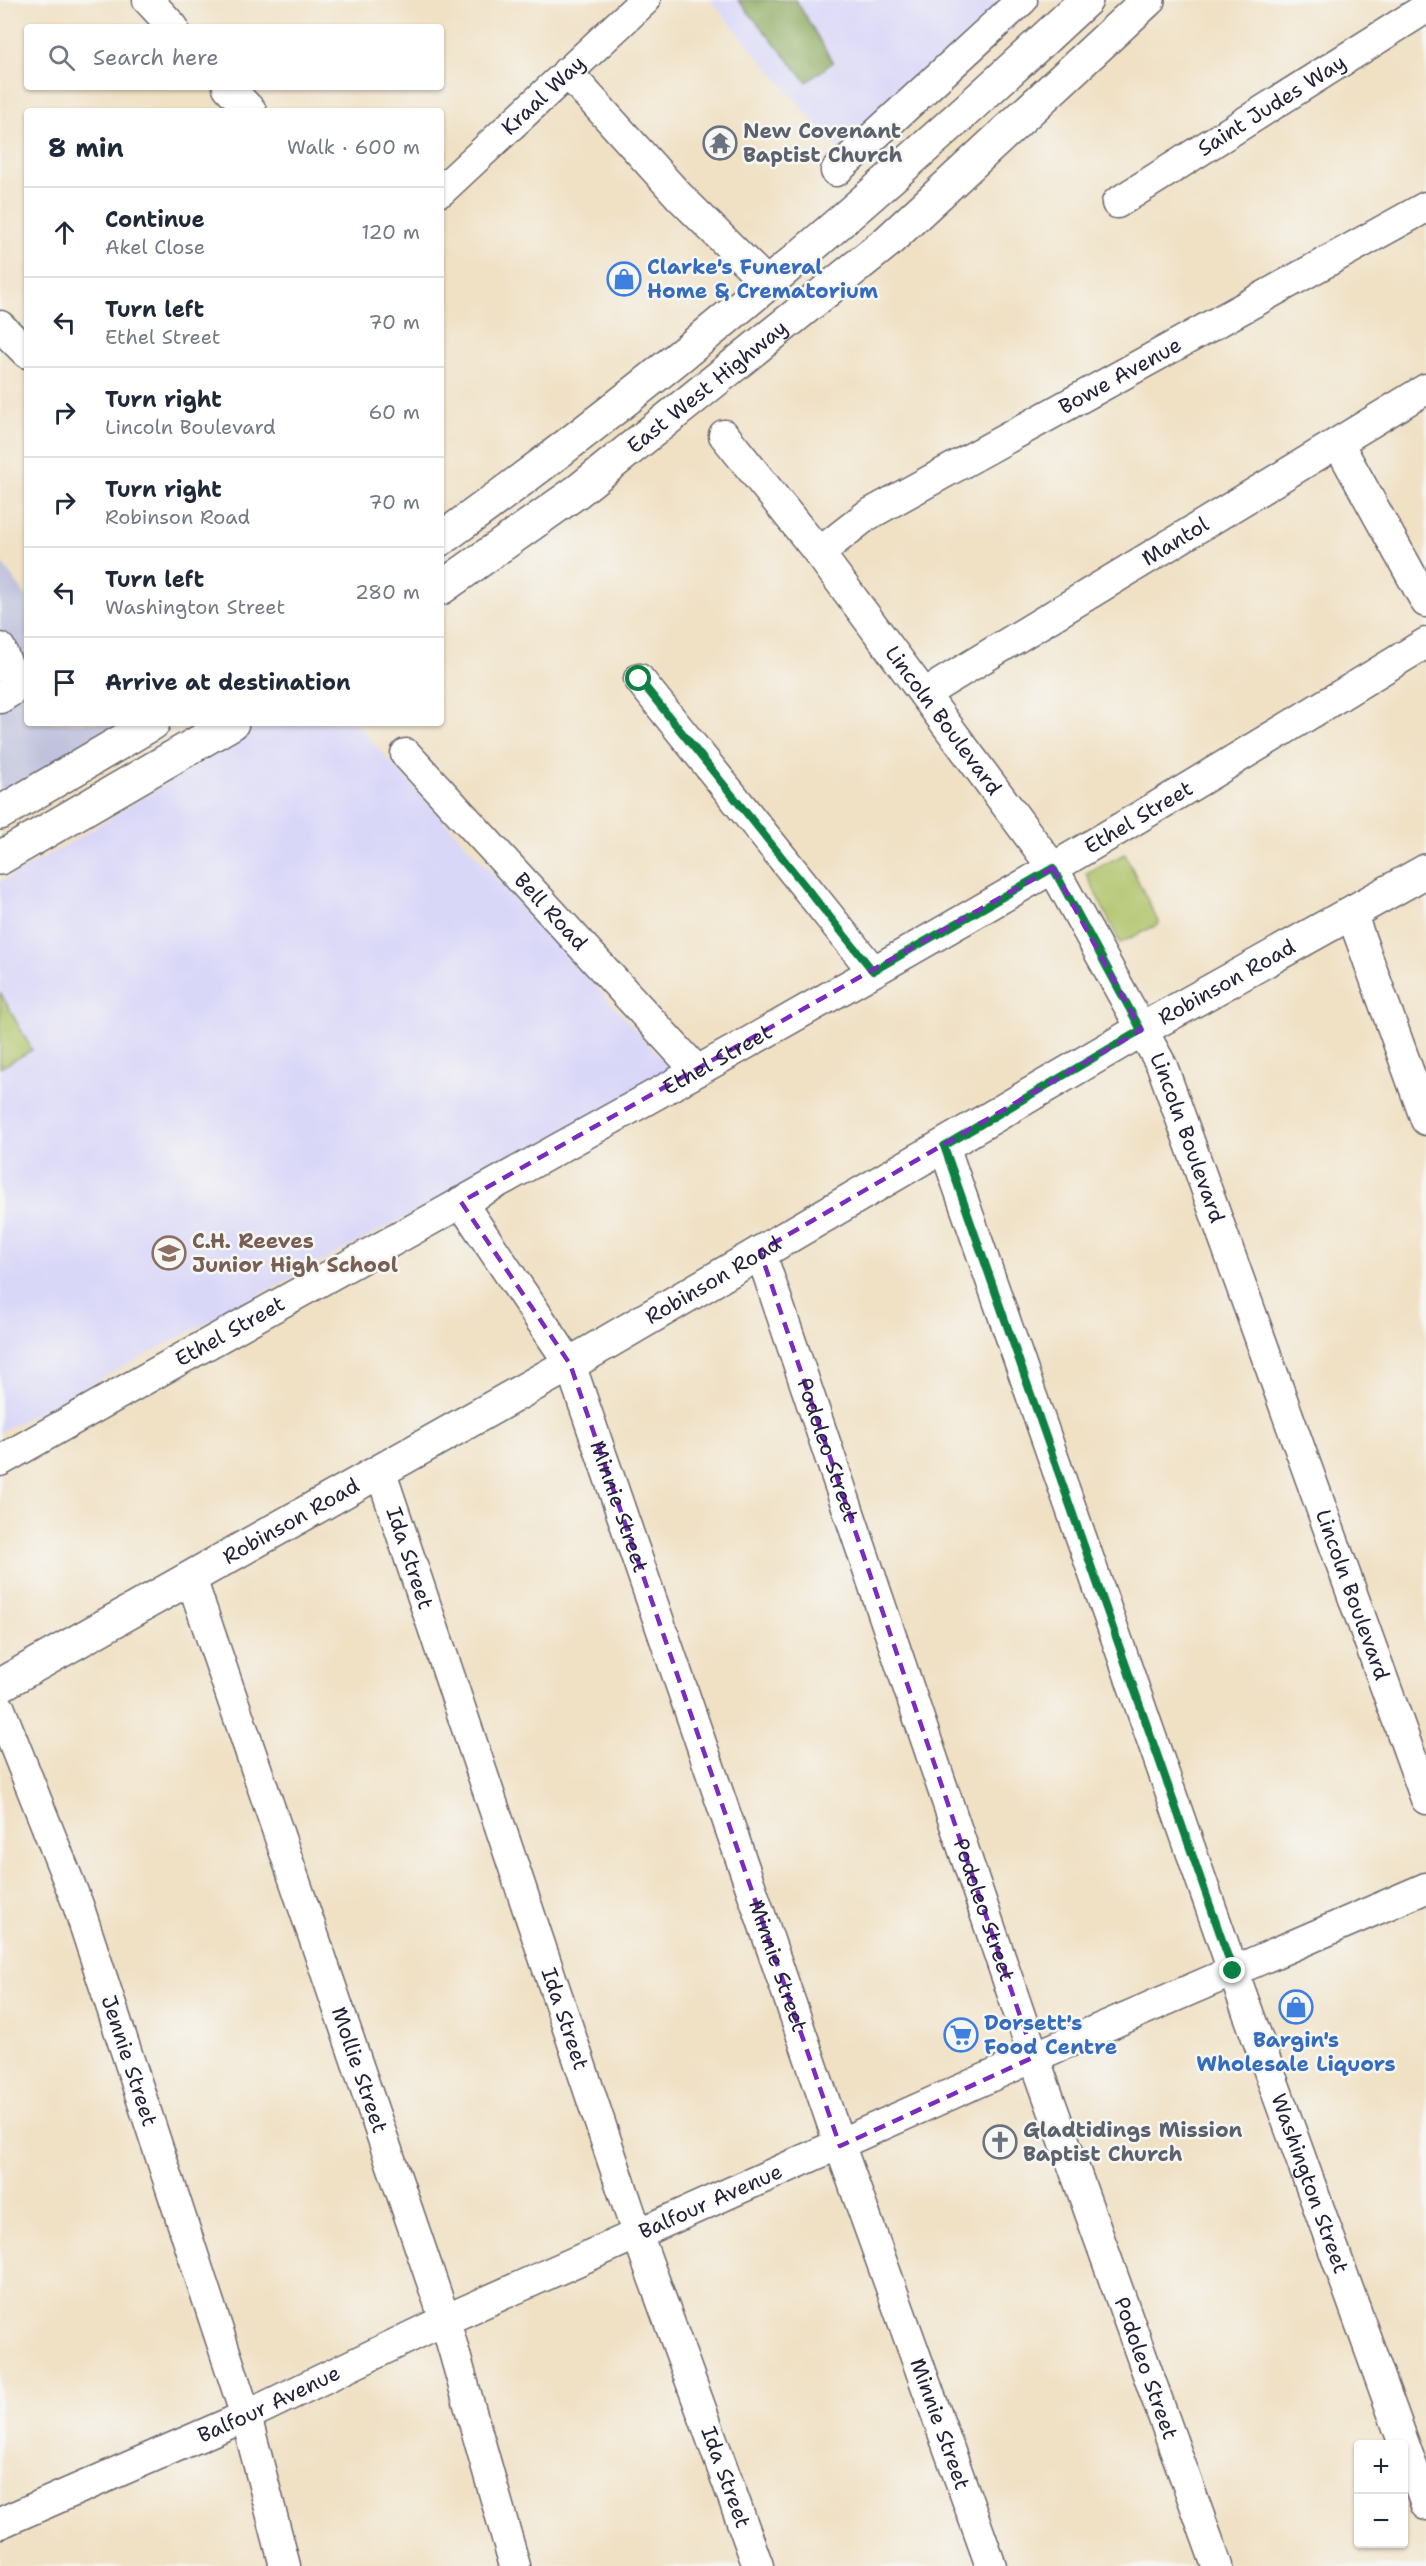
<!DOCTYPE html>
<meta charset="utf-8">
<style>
body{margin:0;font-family:"Shantell Sans",sans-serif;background:#f6f6f7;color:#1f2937}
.controls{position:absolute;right:18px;bottom:18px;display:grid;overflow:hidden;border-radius:6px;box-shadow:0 2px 4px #0004}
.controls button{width:54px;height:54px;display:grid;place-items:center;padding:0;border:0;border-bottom:2px solid #e0e1e3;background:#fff;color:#1f2937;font:30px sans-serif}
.stop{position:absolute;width:18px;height:18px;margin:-14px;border:4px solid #0b8043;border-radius:50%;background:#fff}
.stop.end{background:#0b8043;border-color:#fff;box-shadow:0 2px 6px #0008}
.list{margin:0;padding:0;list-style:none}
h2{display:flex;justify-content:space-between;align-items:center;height:78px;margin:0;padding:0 24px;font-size:26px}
h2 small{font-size:20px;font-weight:400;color:#747a83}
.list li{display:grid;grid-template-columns:39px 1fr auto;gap:18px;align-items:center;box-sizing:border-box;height:90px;padding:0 24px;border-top:2px solid #e0e1e3}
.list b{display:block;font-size:22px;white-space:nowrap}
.list p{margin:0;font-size:20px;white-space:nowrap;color:#747a83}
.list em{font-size:20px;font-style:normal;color:#747a83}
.icon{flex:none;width:33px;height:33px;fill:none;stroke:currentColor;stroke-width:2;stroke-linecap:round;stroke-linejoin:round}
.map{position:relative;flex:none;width:1426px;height:2566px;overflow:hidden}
.search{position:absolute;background:#fff;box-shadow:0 2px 4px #0004;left:24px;top:24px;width:420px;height:66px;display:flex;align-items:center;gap:15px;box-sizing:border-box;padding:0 21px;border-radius:6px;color:#747a83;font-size:22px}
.panel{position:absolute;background:#fff;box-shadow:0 2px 4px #0004;left:24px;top:108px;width:420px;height:618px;border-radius:6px}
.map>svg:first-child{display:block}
</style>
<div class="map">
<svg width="1426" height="2566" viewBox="0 0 1426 2566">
<rect width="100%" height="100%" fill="#f6f6f2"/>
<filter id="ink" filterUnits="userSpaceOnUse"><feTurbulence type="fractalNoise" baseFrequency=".0167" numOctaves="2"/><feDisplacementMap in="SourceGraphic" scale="12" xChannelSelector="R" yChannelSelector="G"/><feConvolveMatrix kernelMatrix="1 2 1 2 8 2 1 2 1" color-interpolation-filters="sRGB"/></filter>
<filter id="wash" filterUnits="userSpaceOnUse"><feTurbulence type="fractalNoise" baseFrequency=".008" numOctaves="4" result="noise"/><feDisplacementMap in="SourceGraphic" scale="24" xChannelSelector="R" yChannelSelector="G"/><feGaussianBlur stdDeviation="1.35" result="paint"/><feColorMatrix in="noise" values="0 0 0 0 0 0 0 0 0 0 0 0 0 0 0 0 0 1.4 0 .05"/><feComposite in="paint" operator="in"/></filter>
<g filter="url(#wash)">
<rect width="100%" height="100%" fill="#f0e1c5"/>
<!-- built -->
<path fill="#d9d7f8" d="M710,0H1042L858,173Z
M263,723H355L676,1074L0,1432V882L72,842Z"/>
<!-- industrial -->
<path fill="#c0c2dd" d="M0,560L27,597V723H118L0,795Z"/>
<!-- green -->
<path fill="#aec266" stroke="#687250" stroke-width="1.5" d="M1125,854L1159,924L1120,943L1086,873Z
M0,992L32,1050L0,1068Z"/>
<!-- forest -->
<path fill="#8aa85b" stroke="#56654b" stroke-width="1.5" d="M738,0H796L833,62L807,82Z"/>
</g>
<g filter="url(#ink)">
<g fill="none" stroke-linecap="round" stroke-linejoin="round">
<!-- minor casing -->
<g stroke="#6a656b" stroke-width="33">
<g id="minor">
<path d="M148,0L173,27"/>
<path d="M567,72L679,196L768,284"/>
<path d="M228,87L251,111"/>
<path d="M836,171L1022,0"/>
<path id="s1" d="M441,191L645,0"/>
<path id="s2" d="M1117,203L1426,8"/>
<path d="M0,326L27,353"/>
<path id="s3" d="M724,435L819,553L1053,868L1162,1066L1426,1799"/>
<path d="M1338,443L1426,602"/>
<path id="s4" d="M819,553L866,516L1426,207"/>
<path d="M0,648L13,678L11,691L0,698"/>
<path d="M639,679L873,971"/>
<path id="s5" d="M924,694L1426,389"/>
<path id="s6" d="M406,754L697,1071"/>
<path d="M1352,915L1426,1120"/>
<path id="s7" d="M944,1146L1233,1971L1426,2505"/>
<path id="s8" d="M461,1202L570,1364L840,2146L991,2566"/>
<path id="s9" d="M760,1251L1034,2057L1217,2566"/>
<path id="s10" d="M0,1461C349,1262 704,1072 1051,869C1177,796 1301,719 1426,643"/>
<path id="s11" d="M380,1470L638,2236L758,2566"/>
<path id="s12" d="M191,1578L445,2320L515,2566"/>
<path id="s13" d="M0,1709L78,1905L246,2416L285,2566"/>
<path id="s14" d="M0,2523L246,2416L445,2320L1034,2057L1426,1888"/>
</g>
</g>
<!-- major casing -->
<g stroke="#6a656b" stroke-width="36">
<g id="major">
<path id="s15" d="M0,1685L570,1364L1141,1030L1426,871"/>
</g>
</g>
<!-- highway casing -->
<g stroke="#6a656b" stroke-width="36">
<g id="highway">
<path d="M441,539C669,375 881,192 1086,0"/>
<path id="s16" d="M441,588L578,491L887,242L1148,0"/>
<path d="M0,813L153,723"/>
<path d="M0,858L232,723"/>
</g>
</g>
<!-- minor -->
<use href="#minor" stroke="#fff" stroke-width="30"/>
<!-- major -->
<use href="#major" stroke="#fff" stroke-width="33"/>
<!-- highway -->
<use href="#highway" stroke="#fff" stroke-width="33"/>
</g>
</g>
<g fill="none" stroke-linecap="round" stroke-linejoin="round" filter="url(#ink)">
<!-- route -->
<path stroke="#0b8043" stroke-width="8" d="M639,679L873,971L1053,868L1141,1030L944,1146L1233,1971"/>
</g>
<!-- marked area -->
<path fill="none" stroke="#7b2cbf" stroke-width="4.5" stroke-dasharray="12 8" stroke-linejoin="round" d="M1053,868L1141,1030L760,1251L1034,2057L840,2146L570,1364L461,1202Z"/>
<!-- icons -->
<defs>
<g id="temple-ring" transform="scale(1.725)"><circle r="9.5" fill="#f6f6f2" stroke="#6b7280" stroke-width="1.5"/><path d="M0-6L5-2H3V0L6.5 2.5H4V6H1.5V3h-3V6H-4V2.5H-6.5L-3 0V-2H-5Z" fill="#6b7280"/></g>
<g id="shop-ring" transform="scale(1.725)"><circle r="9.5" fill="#f6f6f2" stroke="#3f7fe0" stroke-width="1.5"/><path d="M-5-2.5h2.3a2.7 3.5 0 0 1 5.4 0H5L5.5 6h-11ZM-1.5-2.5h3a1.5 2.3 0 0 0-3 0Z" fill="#3f7fe0"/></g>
<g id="school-ring" transform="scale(1.725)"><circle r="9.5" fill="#f6f6f2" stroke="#8d6e63" stroke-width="1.5"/><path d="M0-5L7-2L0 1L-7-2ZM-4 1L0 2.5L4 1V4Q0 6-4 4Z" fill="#8d6e63"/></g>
<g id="supermarket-ring" transform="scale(1.725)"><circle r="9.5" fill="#f6f6f2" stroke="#3f7fe0" stroke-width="1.5"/><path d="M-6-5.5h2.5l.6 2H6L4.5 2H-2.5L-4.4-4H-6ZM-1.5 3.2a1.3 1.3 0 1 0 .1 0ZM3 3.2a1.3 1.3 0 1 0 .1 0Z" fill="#3f7fe0"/></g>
<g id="church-ring" transform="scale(1.725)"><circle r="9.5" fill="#f6f6f2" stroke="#6b7280" stroke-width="1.5"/><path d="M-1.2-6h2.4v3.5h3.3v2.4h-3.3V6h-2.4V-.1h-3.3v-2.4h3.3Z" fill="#6b7280"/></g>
</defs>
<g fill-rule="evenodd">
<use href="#temple-ring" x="720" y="143"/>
<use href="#shop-ring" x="624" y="279"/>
<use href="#school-ring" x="169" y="1253"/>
<use href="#shop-ring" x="1296" y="2007"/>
<use href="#supermarket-ring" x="961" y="2035"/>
<use href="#church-ring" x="1000" y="2142"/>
</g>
<g text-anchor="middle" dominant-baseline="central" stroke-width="5" stroke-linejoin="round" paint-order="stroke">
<!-- street labels -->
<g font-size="21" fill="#22223b" stroke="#f6f6f2">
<text stroke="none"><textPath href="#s1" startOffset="140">Kraal Way</textPath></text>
<text stroke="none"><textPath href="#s2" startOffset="183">Saint Judes Way</textPath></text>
<text stroke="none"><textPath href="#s4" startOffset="350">Bowe Avenue</textPath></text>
<text stroke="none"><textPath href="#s16" startOffset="334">East West Highway</textPath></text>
<text stroke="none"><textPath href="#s5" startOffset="294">Mantol</textPath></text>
<text stroke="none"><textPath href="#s3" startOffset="360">Lincoln Boulevard</textPath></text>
<text stroke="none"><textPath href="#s10" startOffset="1308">Ethel Street</textPath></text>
<text stroke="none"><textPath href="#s6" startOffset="214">Bell Road</textPath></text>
<text stroke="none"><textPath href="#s15" startOffset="1414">Robinson Road</textPath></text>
<text stroke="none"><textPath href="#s10" startOffset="822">Ethel Street</textPath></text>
<text stroke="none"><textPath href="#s3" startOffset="846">Lincoln Boulevard</textPath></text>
<text stroke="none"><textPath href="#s15" startOffset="820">Robinson Road</textPath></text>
<text stroke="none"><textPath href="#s10" startOffset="264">Ethel Street</textPath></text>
<text stroke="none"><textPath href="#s9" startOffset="210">Podoleo Street</textPath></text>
<text stroke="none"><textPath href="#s8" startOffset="346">Minnie Street</textPath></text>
<text stroke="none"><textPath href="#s15" startOffset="334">Robinson Road</textPath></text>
<text stroke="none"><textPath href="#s11" startOffset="93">Ida Street</textPath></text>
<text stroke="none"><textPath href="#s3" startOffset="1332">Lincoln Boulevard</textPath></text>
<text stroke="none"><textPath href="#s9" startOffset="696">Podoleo Street</textPath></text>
<text stroke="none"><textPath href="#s8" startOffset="832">Minnie Street</textPath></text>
<text stroke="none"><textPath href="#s11" startOffset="579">Ida Street</textPath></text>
<text stroke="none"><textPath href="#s13" startOffset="375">Jennie Street</textPath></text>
<text stroke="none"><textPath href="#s12" startOffset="520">Mollie Street</textPath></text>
<text stroke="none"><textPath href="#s7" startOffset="1100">Washington Street</textPath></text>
<text stroke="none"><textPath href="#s14" startOffset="780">Balfour Avenue</textPath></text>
<text stroke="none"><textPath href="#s9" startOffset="1182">Podoleo Street</textPath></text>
<text stroke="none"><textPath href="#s14" startOffset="294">Balfour Avenue</textPath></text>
<text stroke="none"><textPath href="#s8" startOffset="1318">Minnie Street</textPath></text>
<text stroke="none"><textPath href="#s11" startOffset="1065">Ida Street</textPath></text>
</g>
<!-- worship labels -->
<g font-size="21" font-weight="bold" fill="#5b616d" stroke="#f6f6f2" text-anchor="start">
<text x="743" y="131">New Covenant<tspan x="743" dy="24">Baptist Church</tspan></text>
<text x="1023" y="2130">Gladtidings Mission<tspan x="1023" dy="24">Baptist Church</tspan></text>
</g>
<!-- shop labels -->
<g font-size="21" font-weight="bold" fill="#366cbe" stroke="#f6f6f2" text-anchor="start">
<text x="647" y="267">Clarke's Funeral<tspan x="647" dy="24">Home &amp; Crematorium</tspan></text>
<text x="984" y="2023">Dorsett's<tspan x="984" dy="24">Food Centre</tspan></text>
<text x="1296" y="2040" text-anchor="middle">Bargin's<tspan x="1296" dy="24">Wholesale Liquors</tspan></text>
</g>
<!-- education labels -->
<g font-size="21" font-weight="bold" fill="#785e54" stroke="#f6f6f2" text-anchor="start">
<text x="192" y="1241">C.H. Reeves<tspan x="192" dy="24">Junior High School</tspan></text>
</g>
</g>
</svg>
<div class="controls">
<button>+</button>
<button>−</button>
</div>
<div class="stop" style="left:639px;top:679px"></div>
<div class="stop end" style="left:1233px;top:1971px"></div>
<div class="search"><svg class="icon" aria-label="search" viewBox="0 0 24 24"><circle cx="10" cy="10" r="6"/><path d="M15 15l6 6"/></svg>Search here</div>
<section class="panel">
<h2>8 min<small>Walk · 600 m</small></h2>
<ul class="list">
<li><svg class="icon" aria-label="ahead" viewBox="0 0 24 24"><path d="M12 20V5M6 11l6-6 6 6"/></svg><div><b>Continue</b><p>Akel Close</p></div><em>120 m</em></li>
<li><svg class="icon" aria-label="left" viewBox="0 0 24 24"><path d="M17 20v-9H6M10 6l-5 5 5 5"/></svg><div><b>Turn left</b><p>Ethel Street</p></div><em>70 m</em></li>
<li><svg class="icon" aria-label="right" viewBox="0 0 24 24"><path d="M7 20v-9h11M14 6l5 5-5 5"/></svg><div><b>Turn right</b><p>Lincoln Boulevard</p></div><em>60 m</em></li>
<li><svg class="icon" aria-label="right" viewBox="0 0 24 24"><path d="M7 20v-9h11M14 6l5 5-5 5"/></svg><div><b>Turn right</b><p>Robinson Road</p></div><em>70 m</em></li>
<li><svg class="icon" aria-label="left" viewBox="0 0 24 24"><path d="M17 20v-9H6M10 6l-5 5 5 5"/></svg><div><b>Turn left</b><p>Washington Street</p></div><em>280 m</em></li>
<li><svg class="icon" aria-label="arrive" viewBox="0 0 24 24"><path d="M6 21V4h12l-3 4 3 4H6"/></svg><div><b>Arrive at destination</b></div></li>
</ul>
</section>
</div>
